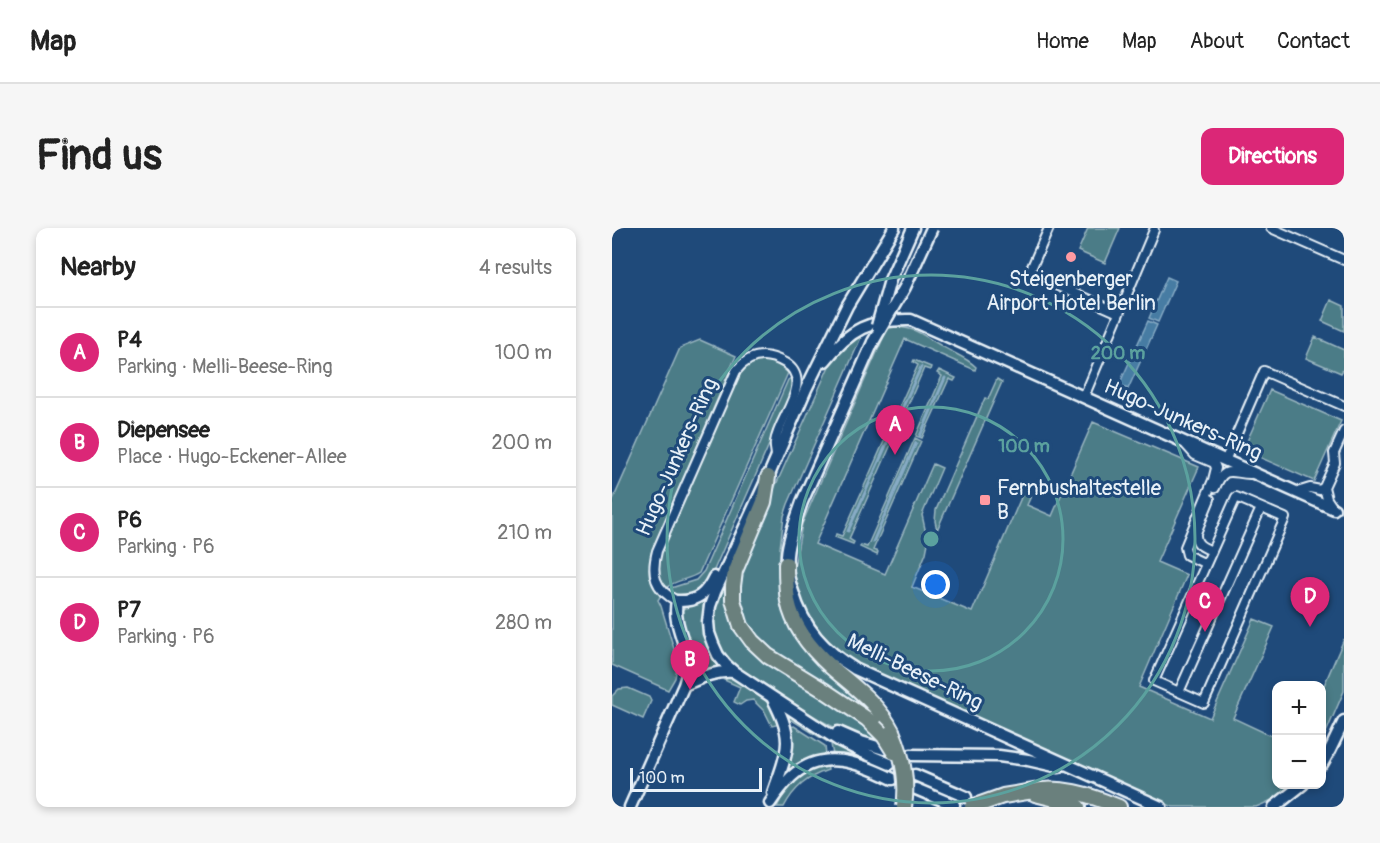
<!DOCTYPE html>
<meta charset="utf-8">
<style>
body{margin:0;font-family:Pangolin,sans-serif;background:#f6f6f6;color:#222}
.controls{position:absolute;right:18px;bottom:18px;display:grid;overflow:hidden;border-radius:12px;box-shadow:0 3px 9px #0003}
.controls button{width:54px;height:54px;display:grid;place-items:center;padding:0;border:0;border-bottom:2px solid #e0e0e0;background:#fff;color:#222;font:30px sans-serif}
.scale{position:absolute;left:18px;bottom:15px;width:132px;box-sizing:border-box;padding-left:6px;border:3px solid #e8f1f8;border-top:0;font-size:16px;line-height:21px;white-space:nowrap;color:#e8f1f8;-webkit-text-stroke:4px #1f4a7a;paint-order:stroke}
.you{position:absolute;left:324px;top:357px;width:21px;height:21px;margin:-15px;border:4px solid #fff;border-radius:50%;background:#1a73e8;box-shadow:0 0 0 9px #1a73e833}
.badge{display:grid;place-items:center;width:39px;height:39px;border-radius:50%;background:#db2777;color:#fff;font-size:20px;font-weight:700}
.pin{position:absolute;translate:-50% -50px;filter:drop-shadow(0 2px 3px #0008)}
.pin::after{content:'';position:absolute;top:32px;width:21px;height:18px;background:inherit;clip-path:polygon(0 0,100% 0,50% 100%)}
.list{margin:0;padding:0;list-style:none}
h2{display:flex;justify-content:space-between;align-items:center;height:78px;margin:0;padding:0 24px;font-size:26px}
h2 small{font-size:20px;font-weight:400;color:#767676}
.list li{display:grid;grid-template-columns:39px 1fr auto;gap:18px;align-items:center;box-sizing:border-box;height:90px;padding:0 24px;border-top:2px solid #e0e0e0}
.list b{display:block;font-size:22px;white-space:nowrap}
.list p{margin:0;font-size:20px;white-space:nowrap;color:#767676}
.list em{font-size:20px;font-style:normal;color:#767676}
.map{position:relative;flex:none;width:732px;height:579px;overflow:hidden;border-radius:12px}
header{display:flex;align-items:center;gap:36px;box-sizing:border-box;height:84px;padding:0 30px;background:#fff;border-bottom:2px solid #e0e0e0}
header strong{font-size:28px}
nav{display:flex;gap:33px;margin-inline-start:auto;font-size:21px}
.intro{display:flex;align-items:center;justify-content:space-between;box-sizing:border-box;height:144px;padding:0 36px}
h1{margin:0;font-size:42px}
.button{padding:15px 27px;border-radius:12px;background:#db2777;color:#fff;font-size:21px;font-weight:700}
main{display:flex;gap:36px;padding:0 36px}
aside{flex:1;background:#fff;border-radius:12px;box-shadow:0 3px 9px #0003}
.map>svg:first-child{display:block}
</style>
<header>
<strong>Map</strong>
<nav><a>Home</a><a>Map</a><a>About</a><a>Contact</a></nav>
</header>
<div class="intro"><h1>Find us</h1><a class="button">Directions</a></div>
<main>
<aside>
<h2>Nearby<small>4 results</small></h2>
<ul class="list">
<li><span class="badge">A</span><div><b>P4</b><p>Parking · Melli-Beese-Ring</p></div><em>100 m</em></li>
<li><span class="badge">B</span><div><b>Diepensee</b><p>Place · Hugo-Eckener-Allee</p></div><em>200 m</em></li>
<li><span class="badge">C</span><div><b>P6</b><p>Parking · P6</p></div><em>210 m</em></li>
<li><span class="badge">D</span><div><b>P7</b><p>Parking · P6</p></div><em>280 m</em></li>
</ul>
</aside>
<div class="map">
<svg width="732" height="579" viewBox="0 0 732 579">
<rect width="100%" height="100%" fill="#1f4a7a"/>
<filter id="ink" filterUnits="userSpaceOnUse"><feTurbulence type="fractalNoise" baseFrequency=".0167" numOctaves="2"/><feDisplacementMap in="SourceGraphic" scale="12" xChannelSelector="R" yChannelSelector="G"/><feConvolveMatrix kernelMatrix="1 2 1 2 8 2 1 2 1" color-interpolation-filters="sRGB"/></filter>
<g filter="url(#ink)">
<!-- green -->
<path fill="#4c7c87" stroke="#9ab6c0" stroke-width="1.5" d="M476,0H508L493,35L466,23Z
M719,72L732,78V103L710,93Z
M276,99C302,98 307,105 328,117C340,125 354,129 364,139L363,142L293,111L203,316L273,346L321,236L330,240L310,287L316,315L314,325L300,359L360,384L411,265L419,268L415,277L440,288L481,194L587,239L545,334L575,347L527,459L598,490L642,391L662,399L621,490L664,510V556L680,557C671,567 657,574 644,579H561L245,438L227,427L206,405L191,381L185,360L182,340L190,296Z
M251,105L176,276L172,288L168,320V338L173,379L257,478L272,499C236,460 180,447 143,409C131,397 126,375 126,358C126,348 131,336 133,326L218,136C228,121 236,114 251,105Z
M703,109L732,122V140L729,145L694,130Z
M88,112L124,128L39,325C35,343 36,353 49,367L46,372L49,378L66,434L63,450L56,462L0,437V274L68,120Z
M302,132L319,139L318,142L312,140L286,200L279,197L306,137L301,134Z
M145,133C157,132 168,136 176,145L87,345C77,352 62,352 54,360C44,348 46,336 50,322L126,150C130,141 135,136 145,133Z
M327,142L344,150L342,153L337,151L310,210L304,208L330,148L325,145Z
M179,150V165L175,176L98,351C84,365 77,374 57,363L59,360L84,352L92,343L176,152Z
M385,151L390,154L325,302L323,293L324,282L373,170L376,171Z
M658,162L729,193L702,253L631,222Z
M278,200L285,203L237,311L242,314L241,316L223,309L224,306L230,308Z
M303,210L309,213L261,322L266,324L265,327L248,319L249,317L255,319Z
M117,346L123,396L238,485L237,488C249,495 258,503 266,514L265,517L235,506L210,493L134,446L117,433L107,419L103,406L101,390L105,371Z
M88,372L94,374C87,397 95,422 109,440L84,447L82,446L81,435L68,390C69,377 78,377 88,372Z
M732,411V463L710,514V462Z
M117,449C131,453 154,470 161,482C164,486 166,491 168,496L160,498L153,484L141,472L134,473L128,477L122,474L128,459L112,452Z
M16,460L37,469L39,473L31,491L0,477V468L7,461Z
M172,481L277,539L278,542C260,536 240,525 221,527L219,516L180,492L175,493Z
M182,498L213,518L214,528C201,531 186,533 177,544L174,540L177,499Z
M215,537L216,542C195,549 182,560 172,579H165C176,556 189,542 215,537Z"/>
<!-- water -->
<path fill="#467ca3" stroke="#87abc5" stroke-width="1.5" d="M555,49L564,53L546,94L537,90Z
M536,93L545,97L516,161L507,157Z"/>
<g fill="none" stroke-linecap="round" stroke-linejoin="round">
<!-- stream -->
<path stroke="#87abc5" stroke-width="3" d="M283,196L309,139
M308,208L333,150
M236,303L280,204
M261,314L304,215"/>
<!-- street casing -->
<g stroke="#e8f1f8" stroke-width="12">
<path id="street" d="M659,0L732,32
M419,41L437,0
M421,47L507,85
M472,169L542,2
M574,217L583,227L602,235L604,240L601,252L573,319L575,327L594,336
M613,233L652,143L732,178
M603,260C613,237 618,245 638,246
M685,264L698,260L708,262L712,259
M624,269L673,290L592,475L542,453Z
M598,271L584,305C583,317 591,319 600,323
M721,280L715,271L712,259L723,235L722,225L732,203
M65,373C42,361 39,346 45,323L124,143C131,134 140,128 151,128C160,128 166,131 173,135C203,153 166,190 163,214C162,218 164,224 164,228
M567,464L649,280"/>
</g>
<!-- secondary casing -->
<g stroke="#e8f1f8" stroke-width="15">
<path id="secondary" d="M278,52L301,0
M261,114L190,274C184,292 173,318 175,337C175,346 178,356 181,364C192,401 212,422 243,441L549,579
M213,133C238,101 258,91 299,92L722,281
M72,457C88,450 104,442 122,444
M160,469C167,483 175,498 175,514C175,531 166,549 161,565
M226,504L249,514L272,521
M299,527L387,528L416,532L447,539
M278,536L250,524L226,512L122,444L114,437L106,427L101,416L97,405L96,394L98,378L103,364L156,249L194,161L235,78L282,0
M710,536L718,522L732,493
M303,547L354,569
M304,561L342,577
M158,575C164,566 171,557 179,549C210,519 248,535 281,551
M18,579L72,457C74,451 76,445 76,439C76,415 60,397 65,373C85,374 94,366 102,349
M662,579L691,556"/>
</g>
<!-- highway casing -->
<g stroke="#e8f1f8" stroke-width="18">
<path id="highway" d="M156,249L152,274L123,343L121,358V372L129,398L140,413L156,428L213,463L255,491L263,499
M174,336C174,348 174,361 176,373C181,399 200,422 219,439C242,459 266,475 280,503
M415,564C449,557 476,566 507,579
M423,566L447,572L466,579"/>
</g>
<!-- street -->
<use href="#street" stroke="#1f4a7a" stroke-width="8"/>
<!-- secondary -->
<use href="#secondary" stroke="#1f4a7a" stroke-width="10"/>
<!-- highway -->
<use href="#highway" stroke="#6a807d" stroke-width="14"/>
<!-- secondary-bridge casing -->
<g stroke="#e8f1f8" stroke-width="15" stroke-linecap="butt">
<path id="secondary-bridge" d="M265,98L278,52
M261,114L293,59L320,0"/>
</g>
<!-- highway-bridge casing -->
<g stroke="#e8f1f8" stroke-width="18" stroke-linecap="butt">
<path id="highway-bridge" d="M263,499L272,508L282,524
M280,503C290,526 296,553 292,579
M360,579L391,568L415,564"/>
</g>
<!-- secondary-bridge -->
<use href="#secondary-bridge" stroke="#1f4a7a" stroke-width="10"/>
<!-- highway-bridge -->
<use href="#highway-bridge" stroke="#6a807d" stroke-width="14"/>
</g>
</g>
<!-- distance rings -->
<g fill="none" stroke="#5ba19e" stroke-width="3">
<circle cx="319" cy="311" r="132"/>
<circle cx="319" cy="311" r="264"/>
</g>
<!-- markers -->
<g fill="#ff9aa2" stroke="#1f4a7a" stroke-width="2">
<circle cx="459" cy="29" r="6"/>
<rect x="367" y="266" width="12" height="12" rx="3"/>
</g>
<g text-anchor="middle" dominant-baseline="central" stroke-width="6" stroke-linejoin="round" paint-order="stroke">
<!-- poi labels -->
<g font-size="21" fill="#e8f1f8" stroke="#1f4a7a">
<text x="459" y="51">Steigenberger<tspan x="459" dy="24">Airport Hotel Berlin</tspan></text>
<text x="385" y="260" text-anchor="start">Fernbushaltestelle<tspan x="385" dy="24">B</tspan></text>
</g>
<!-- street labels -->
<g font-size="21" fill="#e8f1f8" stroke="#1f4a7a">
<text transform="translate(571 192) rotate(24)">Hugo-Junkers-Ring</text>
<text transform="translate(65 229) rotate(-66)">Hugo-Junkers-Ring</text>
<text transform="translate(303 444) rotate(26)">Melli-Beese-Ring</text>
</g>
</g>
<circle cx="319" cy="311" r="9" fill="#5ba19e" stroke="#1f4a7a" stroke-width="3"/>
<g font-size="18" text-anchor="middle" font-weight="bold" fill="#5ba19e" stroke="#1f4a7a" stroke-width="6" stroke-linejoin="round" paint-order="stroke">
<text x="506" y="131">200 m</text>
<text x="412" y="224">100 m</text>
</g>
</svg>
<div class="controls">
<button>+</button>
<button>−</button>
</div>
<div class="scale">100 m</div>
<div class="you"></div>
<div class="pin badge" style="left:283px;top:227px">A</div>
<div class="pin badge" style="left:78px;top:462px">B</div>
<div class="pin badge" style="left:593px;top:404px">C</div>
<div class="pin badge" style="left:698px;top:399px">D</div>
</div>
</main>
